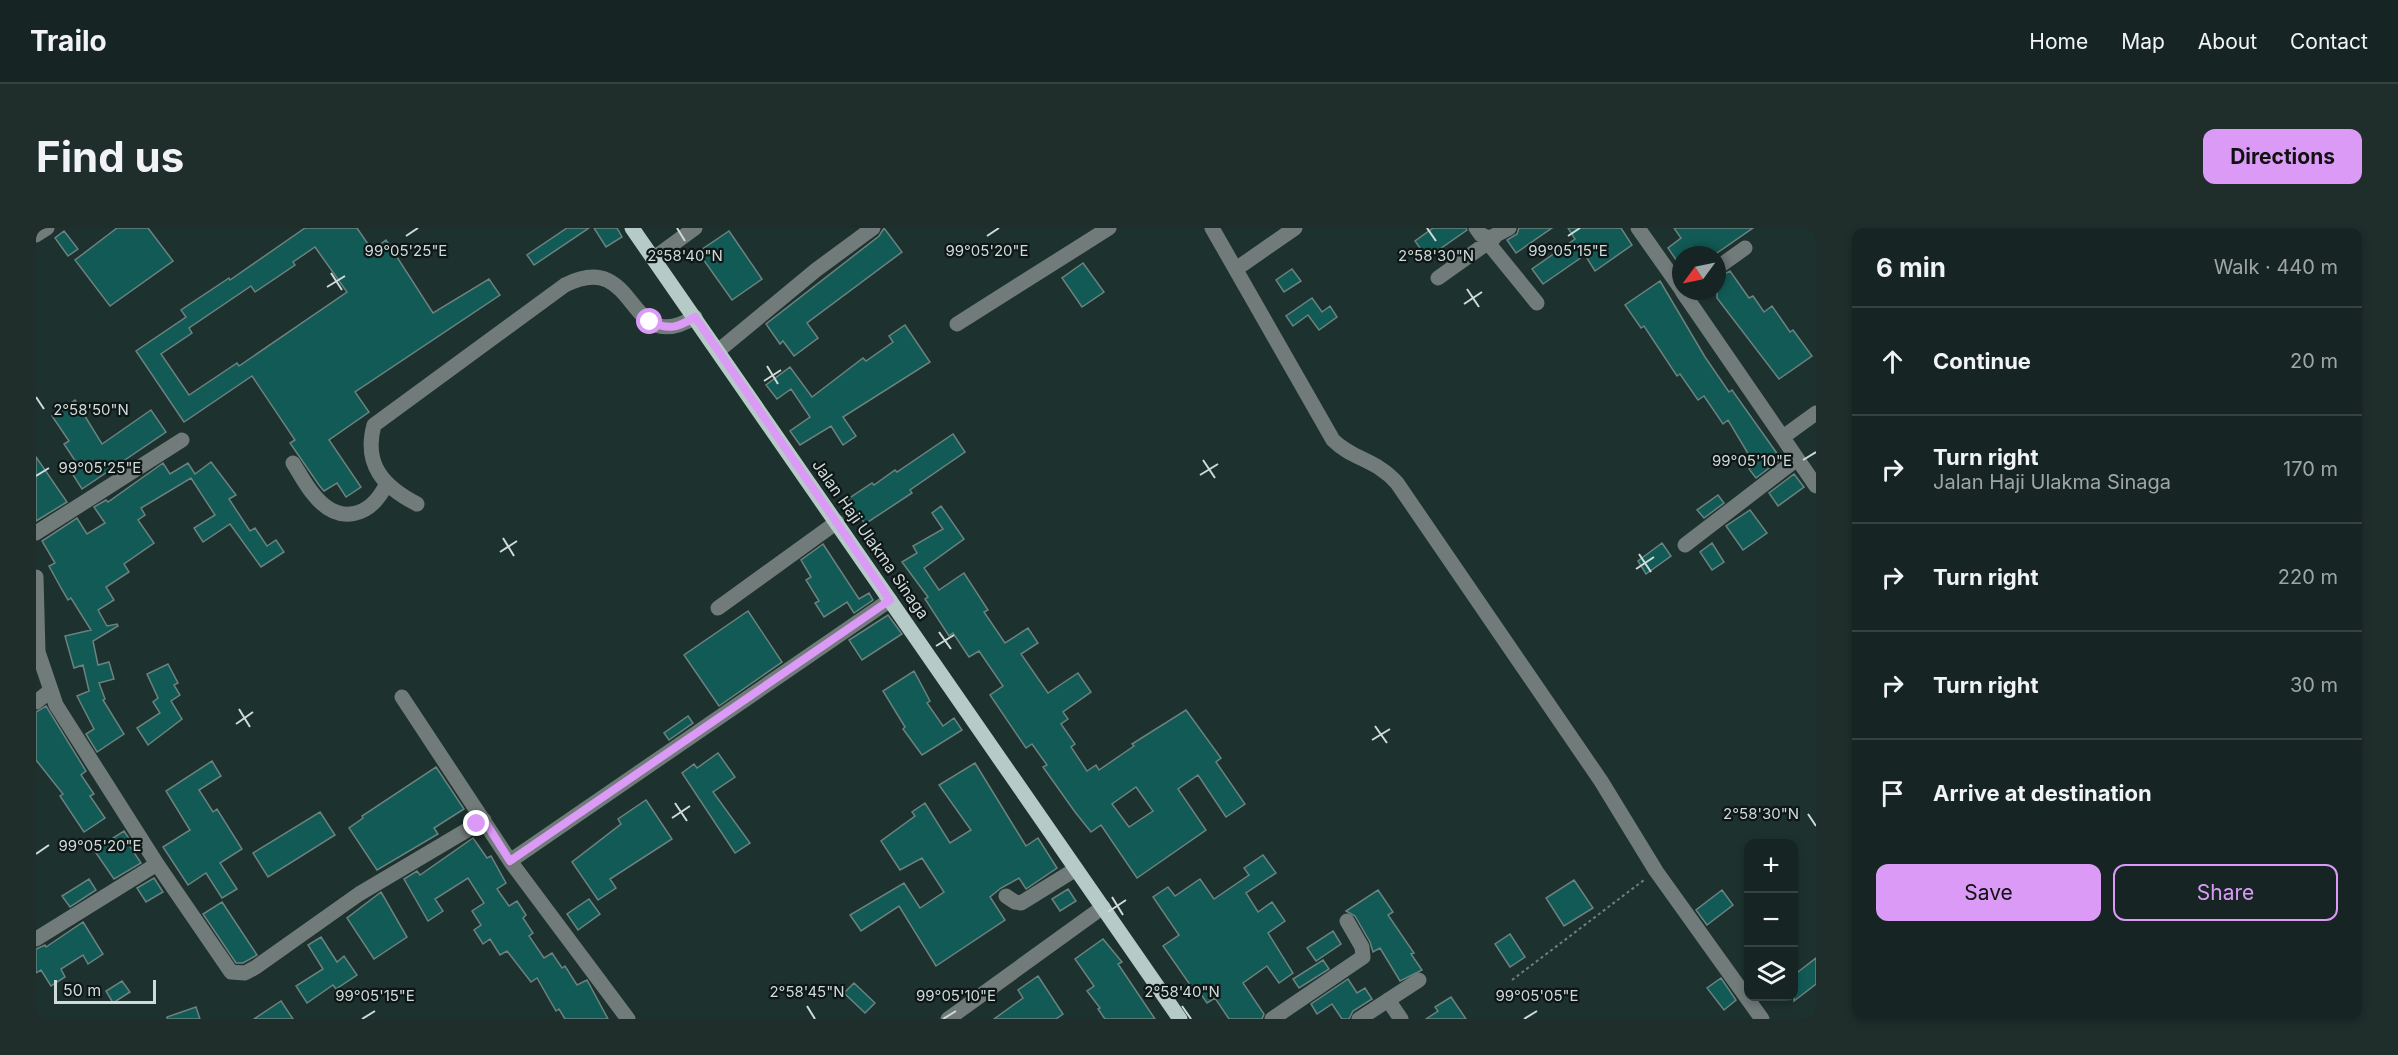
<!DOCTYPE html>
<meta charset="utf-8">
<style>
body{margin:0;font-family:Inter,sans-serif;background:#1f2d2b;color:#f1f3f6}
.controls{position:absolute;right:18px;bottom:18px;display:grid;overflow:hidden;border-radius:12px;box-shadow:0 3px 9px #0003}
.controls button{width:54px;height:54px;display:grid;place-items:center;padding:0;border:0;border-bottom:2px solid #354241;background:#162523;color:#f1f3f6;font:30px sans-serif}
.compass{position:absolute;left:1636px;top:18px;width:54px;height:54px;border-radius:50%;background:#162523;box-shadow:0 3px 9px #0003;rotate:237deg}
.scale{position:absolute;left:18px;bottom:15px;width:102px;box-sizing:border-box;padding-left:6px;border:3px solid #cfdbd9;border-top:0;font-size:16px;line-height:21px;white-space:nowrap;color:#cfdbd9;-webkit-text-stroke:4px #0e1716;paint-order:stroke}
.stop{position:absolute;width:18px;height:18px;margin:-14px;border:4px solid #da9af6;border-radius:50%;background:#fff}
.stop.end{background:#da9af6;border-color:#fff;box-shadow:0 2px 6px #0008}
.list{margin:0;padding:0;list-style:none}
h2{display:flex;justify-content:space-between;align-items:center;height:78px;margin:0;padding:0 24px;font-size:26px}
h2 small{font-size:20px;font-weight:400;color:#9ea5a6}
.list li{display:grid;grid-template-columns:39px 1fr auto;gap:18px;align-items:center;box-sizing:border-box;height:108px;padding:0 24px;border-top:2px solid #354241}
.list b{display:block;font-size:22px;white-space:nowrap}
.list p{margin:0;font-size:20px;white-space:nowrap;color:#9ea5a6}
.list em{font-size:20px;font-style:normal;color:#9ea5a6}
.actions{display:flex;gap:12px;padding:18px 24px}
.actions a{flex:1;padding:14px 0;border:2px solid #da9af6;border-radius:12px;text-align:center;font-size:21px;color:#da9af6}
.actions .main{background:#da9af6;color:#111}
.icon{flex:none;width:33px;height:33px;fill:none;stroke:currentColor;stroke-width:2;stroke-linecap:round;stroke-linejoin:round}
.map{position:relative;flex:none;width:1780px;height:791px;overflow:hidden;border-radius:12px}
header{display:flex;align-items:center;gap:36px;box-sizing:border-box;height:84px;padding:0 30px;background:#162523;border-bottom:2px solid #354241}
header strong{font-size:28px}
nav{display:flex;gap:33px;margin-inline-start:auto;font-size:21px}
.intro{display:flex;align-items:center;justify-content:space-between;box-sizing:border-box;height:144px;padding:0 36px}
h1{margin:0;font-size:42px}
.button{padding:15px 27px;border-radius:12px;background:#da9af6;color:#111;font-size:21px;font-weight:700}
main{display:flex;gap:36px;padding:0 36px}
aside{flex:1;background:#162523;border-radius:12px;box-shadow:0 3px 9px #0003}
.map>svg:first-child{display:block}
</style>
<header>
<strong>Trailo</strong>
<nav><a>Home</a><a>Map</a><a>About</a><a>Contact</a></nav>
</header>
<div class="intro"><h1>Find us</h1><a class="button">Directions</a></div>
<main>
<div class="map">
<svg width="1780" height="791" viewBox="0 0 1780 791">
<rect width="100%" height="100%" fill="#1d312f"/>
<!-- building -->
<path fill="#125a55" stroke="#6c827f" stroke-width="1.5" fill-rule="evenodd" d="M81,0H112L137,33L74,78L39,32Z
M269,0H321L336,22L350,12L397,85L453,51L464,67L319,164L333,184L293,212L325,259L310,269L301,255L288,263L283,257L254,215L259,212L216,148L148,194L100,123L150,89L145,82L193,50L194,52ZM279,19L311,64L203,138L201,135L153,167L125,126L156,105L153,100L215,58L219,64L259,37L257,34Z
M531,0H553L498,37L491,27Z
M558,0H581L586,9L570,19Z
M848,0L866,24L771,95L782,110L758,128L747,113L744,116L730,96L843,8Z
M1397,0H1430L1431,2L1391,30L1379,13Z
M1483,0H1516L1480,25L1471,12L1481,6Z
M1532,0H1585L1596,17L1559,43L1549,27L1507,56L1496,41L1539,11Z
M1638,0H1717L1678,27H1645V39L1632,20L1645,10Z
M28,3L42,21L32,28L19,10Z
M693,3L726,51L696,72L662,24Z
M1047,35L1068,64L1046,79L1026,50Z
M1256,41L1265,53L1248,64L1240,52Z
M1694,43L1713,70L1717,68L1728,84L1736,78L1754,104L1757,102L1776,128L1743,151L1681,70V50Z
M1624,53L1669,129L1693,164L1696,162L1745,231L1720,250L1713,241L1719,237L1692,192L1687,196L1668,168L1662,172L1644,146L1641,148L1608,98L1605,100L1589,77Z
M1276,70L1286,84L1294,78L1301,89L1283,102L1272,87L1257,98L1250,88Z
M869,97L894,134L807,189L820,208L807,217L795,198L764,217L754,203L774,189L755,161L741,171L730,157L754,139L776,169L827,130L830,133L857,114L853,108Z
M39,172L66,216L115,182L130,204L46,261L32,239L40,234L28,216L33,213L16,188Z
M917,206L929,224L874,262L876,265L829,296L812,271L836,255L838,257L859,242L861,244Z
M0,229L31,274L0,293Z
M175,234L200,267L193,271L214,303L219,300L231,318L240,312L248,324L225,339L194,296L167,314L158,300L179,287L155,250L105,280L109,287L102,292L118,315L88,336L93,344L70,359L78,372L62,382L71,398L81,396L82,398L57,413L62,437L73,434L78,451L63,455L69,471L67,472L88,506L61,524L50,506L58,501L41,468L53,463L47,437L38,440L29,408L55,402L35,370L32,372L25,360L13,338L19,335L6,313L41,290L51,306L69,295L58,279L70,272L72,274L127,235L134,246L152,235L159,246Z
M1758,246L1768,259L1742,278L1733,265Z
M1682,267L1688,275L1668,290L1661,282Z
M905,278L928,311L888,340L903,362L928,345L952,382L948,384L969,415L992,400L1002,415L985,426L1012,465L1042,445L1055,464L1027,484L1032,491L1025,496L1039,516L1035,519L1051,543L1060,537L1063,542L1098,518L1096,516L1150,482L1185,530L1180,534L1209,576L1190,589L1162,547L1142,561L1170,602L1101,650L1065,597L1055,604L1039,584L1007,539L1011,537L996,516L990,520L954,467L967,458L943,423L933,429L917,405L913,408L889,371L892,369L866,334L881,325L877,318L907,301L896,285ZM1100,559L1117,583L1093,599L1076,576Z
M1714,282L1731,305L1707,322L1690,298Z
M1626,315L1635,328L1610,346L1602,333Z
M1676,315L1688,334L1676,342L1664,324Z
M787,316L823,371L833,365L837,372L818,385L811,374L788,389L779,375L783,373L770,352L775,349L765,332Z
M712,383L746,434L683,478L648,427Z
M852,387L866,406L826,432L813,412Z
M132,436L142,455L138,457L144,467L135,473L146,491L112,517L101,500L124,485L117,474L122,470L111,446Z
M878,443L894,473L891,475L907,498L918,490L926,502L886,527L867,501L869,499L847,463Z
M10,478L50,543L45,547L58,566L54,568L69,590L48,604L24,568L27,566L0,532V484Z
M652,488L657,495L633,512L628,505Z
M682,525L699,549L677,564L714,615L699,625L646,545L658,536L661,540Z
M176,533L185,548L163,562L177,584L181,581L206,621L184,635L201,661L186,670L170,645L152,657L127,619L154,602L130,563Z
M939,535L990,618L1002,610L1021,640L990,661L983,650L965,660L954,669L969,692L900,738L863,678L825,703L814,687L868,655L884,680L908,664L886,630L864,642L845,613L879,588L876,584L889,575L914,615L935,602L903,557Z
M400,539L428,581L398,600L402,606L341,642L313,600L327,590L326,588Z
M610,572L636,611L574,651L580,660L562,672L536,634L585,596L582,591Z
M284,584L299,607L232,649L217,625Z
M88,603L96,615L93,617L105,635L78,651L58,622Z
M437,610L451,630L455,628L470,655L461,661L473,678L481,673L490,687L487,690L497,705L493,708L508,730L516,725L526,740L529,738L541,757L551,752L572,791H529L523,781L520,783L501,750L495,754L471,723L464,727L454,711L447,716L438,702L445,697L436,683L448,675L432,650L399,671L407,683L392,693L368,651L381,643L384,647Z
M1227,627L1240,645L1210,665L1222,684L1236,674L1249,693L1232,705L1257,745L1243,755L1231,738L1207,755L1228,786L1226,791H1193L1179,770L1171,775L1160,759L1157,761L1127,718L1143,707L1117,669L1132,659L1139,668L1164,651L1178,671L1213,647L1208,640Z
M118,650L127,664L110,674L101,660Z
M53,651L60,662L34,679L26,668Z
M1538,652L1557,680L1528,698L1510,670Z
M1032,661L1040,673L1024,683L1016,671Z
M1342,662L1357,684L1352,687L1378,725L1375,726L1386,742L1364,753L1344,720L1337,724L1334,714L1319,688L1310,683Z
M1686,662L1697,677L1671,697L1660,682Z
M345,664L371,709L338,731L311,690Z
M553,671L564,686L542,702L531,686Z
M186,674L221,727L207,735H200L167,686Z
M47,694L67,726L52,736L47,727L25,741L29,749L15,758L5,742L0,745V721L9,717L10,719Z
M1297,703L1305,716L1280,733L1271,720Z
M1474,706L1489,729L1474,739L1459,716Z
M285,709L301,734L308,728L321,747L300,761L297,757L271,775L260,758L287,741L272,717Z
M1067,711L1086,734L1082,736L1119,791H1069L1062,781L1064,780L1051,763L1058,758L1039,731Z
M1780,730V756L1758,773V747Z
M1287,732L1293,741L1263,760L1257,751Z
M1002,748L1027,786L1020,791H958L987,770L982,762Z
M1685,750L1700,772L1688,782L1671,760Z
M1312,751L1321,765L1329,760L1336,771L1317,783L1313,791H1306L1296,776L1281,786L1275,776Z
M86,753L94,764L77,775L70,763Z
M818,755L839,775L829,785L808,765Z
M1415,769L1430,791H1390L1402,783L1399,779Z
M245,773L257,791H218Z
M160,779L164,791H131V789Z"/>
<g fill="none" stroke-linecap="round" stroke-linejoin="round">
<!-- path -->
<path stroke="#71817f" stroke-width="2" stroke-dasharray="3 3" stroke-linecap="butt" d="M1476,752L1608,652"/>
<!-- minor -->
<path stroke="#717b7a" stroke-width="15" d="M1176,0L1297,212C1317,232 1340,231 1361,255L1565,553L1620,643L1726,791
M1440,0L1445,7L1454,10L1473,0
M1602,0L1645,61
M0,7L11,0
M1453,16L1501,75
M618,30L659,0
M1681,40L1709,20
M1200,41L1259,0
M1402,50L1458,10
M1646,63L1780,258
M921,96L1073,0
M682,123L780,42L837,0
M1747,209L1780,185
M257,235C264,246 270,258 278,267C303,298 334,289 350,257
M381,276C348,259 327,237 338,197L529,57C604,19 589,132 659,89
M0,305L146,212
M1649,317L1761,231
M0,349L2,424L20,477L121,636L195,744L209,745L220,739L323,666L448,592
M682,380L801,294
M366,469L474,633L854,372
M0,474L14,463
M474,633L592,791
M970,668L979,674L985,675L1040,641
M0,711L121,636
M1352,772L1365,791
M912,791L1067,679
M1236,791L1327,729L1326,719L1311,693
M1323,791L1383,752"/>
<!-- major -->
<path stroke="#b6cac7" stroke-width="15" d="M596,0L1144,791"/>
</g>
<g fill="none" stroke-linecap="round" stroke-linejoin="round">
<!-- route -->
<path stroke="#da9af6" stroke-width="8" d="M441,596L448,592L474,633L854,372L659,89C641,100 633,102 614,94"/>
</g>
<!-- ticks -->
<path fill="none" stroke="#cfdbd9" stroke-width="2" d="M641,0L649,13M1391,0L1400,13M370,8L382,0M951,8L963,0M1532,8L1544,0M295,45L306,62M291,59L309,48M1431,61L1443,79M1428,76L1446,64M731,138L742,156M728,153L745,142M0,169L8,181M1167,232L1179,250M1767,232L1780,224M1164,247L1182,236M0,248L13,240M467,310L478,328M464,324L481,313M1603,326L1615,344M1600,341L1618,329M903,404L915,421M900,418L918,407M203,481L214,499M200,496L217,484M1339,498L1351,515M1336,512L1354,501M639,575L651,593M1772,586L1780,598M636,590L654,578M0,626L13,617M1076,669L1087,687M1072,684L1090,672M771,778L779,791M1146,778L1155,791M326,791L339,783M907,791L920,783M1488,791L1501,783"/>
<g text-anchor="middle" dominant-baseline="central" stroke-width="4.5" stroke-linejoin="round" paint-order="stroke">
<!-- street labels -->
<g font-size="16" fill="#cfdbd9" stroke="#0e1716">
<text transform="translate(835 311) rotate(55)">Jalan Haji Ulakma Sinaga</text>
</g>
</g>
<g font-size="15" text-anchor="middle" fill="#cfdbd9" stroke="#0e1716" stroke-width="4.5" stroke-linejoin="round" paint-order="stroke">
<text x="370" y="28">99°05'25"E</text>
<text x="951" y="28">99°05'20"E</text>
<text x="1532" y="28">99°05'15"E</text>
<text x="649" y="33">2°58'40"N</text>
<text x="1400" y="33">2°58'30"N</text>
<text x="55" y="187">2°58'50"N</text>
<text x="1716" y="238">99°05'10"E</text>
<text x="64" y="245">99°05'25"E</text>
<text x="1725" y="591">2°58'30"N</text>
<text x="64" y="623">99°05'20"E</text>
<text x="771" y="769">2°58'45"N</text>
<text x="1146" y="769">2°58'40"N</text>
<text x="339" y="773">99°05'15"E</text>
<text x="920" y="773">99°05'10"E</text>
<text x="1501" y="773">99°05'05"E</text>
</g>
</svg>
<div class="controls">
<button>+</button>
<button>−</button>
<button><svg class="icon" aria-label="layers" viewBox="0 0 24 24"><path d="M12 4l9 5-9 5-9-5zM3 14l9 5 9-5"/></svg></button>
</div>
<svg class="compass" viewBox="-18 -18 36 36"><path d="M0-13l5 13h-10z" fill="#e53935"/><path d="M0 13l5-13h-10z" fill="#9ea5a6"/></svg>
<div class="scale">50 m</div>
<div class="stop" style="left:614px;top:94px"></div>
<div class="stop end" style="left:441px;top:596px"></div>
</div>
<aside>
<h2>6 min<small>Walk · 440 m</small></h2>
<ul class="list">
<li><svg class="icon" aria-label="ahead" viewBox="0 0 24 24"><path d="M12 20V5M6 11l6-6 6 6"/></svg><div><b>Continue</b></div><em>20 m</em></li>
<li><svg class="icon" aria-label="right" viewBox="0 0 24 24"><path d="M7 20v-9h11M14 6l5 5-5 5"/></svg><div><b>Turn right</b><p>Jalan Haji Ulakma Sinaga</p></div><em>170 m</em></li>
<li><svg class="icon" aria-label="right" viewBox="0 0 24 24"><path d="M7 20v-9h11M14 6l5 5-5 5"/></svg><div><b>Turn right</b></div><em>220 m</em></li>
<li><svg class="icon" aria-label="right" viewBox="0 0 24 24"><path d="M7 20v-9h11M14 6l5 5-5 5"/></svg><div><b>Turn right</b></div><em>30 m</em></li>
<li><svg class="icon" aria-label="arrive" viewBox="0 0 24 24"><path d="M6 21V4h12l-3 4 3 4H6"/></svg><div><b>Arrive at destination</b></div></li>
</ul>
<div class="actions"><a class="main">Save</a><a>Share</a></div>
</aside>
</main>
